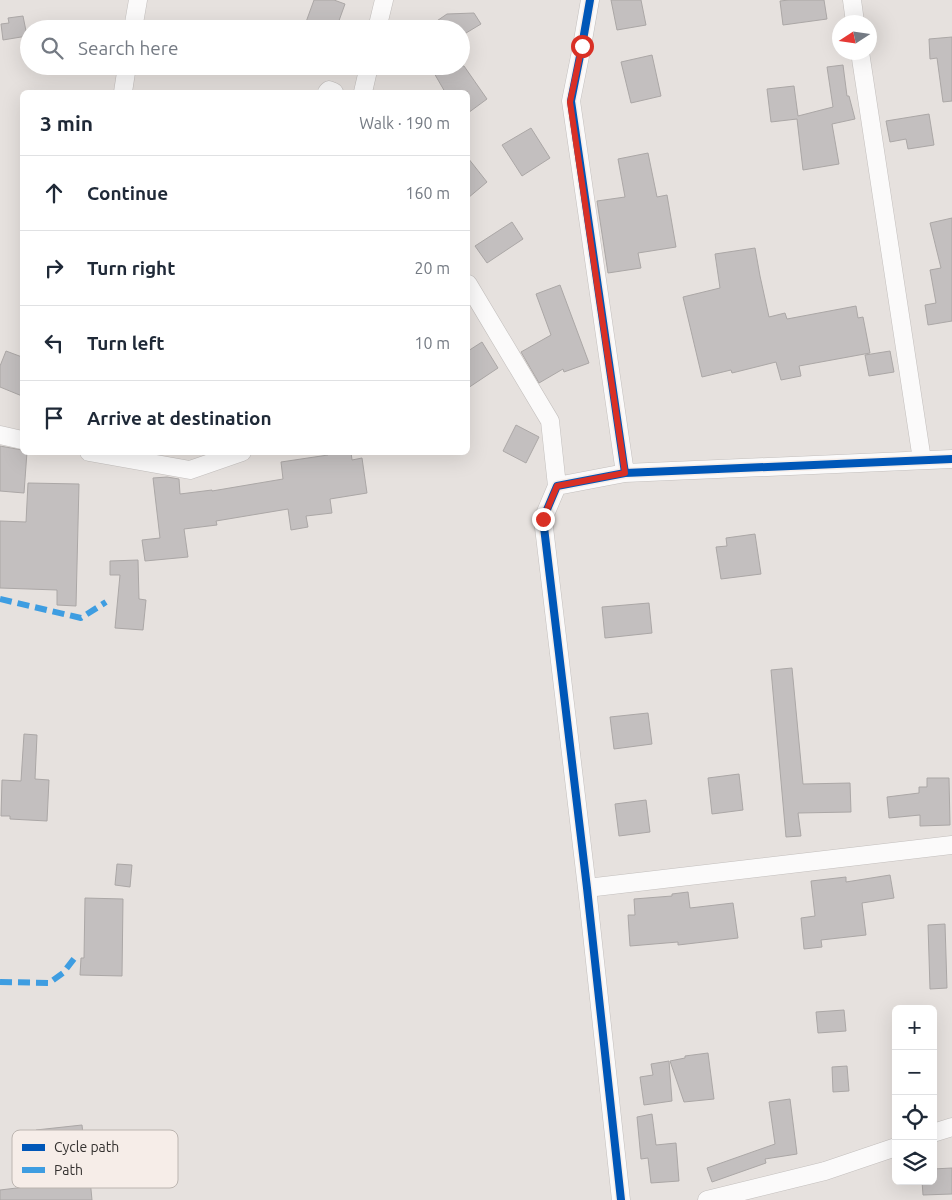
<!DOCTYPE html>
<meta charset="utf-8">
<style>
body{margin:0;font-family:Ubuntu,sans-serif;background:#f6f6f7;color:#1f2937}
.controls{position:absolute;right:15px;bottom:15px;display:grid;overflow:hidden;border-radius:8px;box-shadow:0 5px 20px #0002}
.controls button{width:45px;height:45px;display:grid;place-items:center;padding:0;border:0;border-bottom:1px solid #e0e1e3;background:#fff;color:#1f2937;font:25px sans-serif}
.compass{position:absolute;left:832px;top:15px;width:45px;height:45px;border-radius:50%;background:#fff;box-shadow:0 5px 20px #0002;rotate:258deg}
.stop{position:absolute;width:15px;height:15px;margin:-11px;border:4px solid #d93025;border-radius:50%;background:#fff}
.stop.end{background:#d93025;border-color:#fff;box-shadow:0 1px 5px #0008}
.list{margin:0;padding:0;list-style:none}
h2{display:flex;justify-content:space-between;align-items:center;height:65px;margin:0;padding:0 20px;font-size:21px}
h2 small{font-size:16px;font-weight:400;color:#747a83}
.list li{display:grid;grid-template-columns:32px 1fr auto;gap:15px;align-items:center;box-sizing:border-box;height:75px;padding:0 20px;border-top:1px solid #e0e1e3}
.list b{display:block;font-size:19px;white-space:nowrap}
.list em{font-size:16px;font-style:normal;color:#747a83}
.icon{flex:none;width:28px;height:28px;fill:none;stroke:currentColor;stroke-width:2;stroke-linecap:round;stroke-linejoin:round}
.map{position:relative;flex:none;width:952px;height:1200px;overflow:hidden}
.search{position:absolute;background:#fff;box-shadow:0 5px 20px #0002;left:20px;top:20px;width:450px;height:55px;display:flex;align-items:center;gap:12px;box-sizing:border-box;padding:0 18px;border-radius:28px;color:#747a83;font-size:19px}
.panel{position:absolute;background:#fff;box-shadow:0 5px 20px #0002;left:20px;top:90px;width:450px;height:365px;border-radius:8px}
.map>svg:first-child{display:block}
</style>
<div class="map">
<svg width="952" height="1200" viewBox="0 0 952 1200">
<rect width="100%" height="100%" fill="#e6e1de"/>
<!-- building -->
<path fill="#c3bfbf" stroke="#aba7a6" d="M314,0H334L345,4L336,29H325L306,22Z
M611,0H641L646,25L617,30Z
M789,0H824L827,19L783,25L780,1Z
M474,13L481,24L461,36V29H425L447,14Z
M23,16L27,36L3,40L1,24L9,23L8,18Z
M952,37V101L943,102L937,58L930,59L929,39Z
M652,55L661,96L631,103L621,62Z
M843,65L847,96H849L855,119L832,124L839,164L803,170L797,119L771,122L767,89L794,86L798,116L833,107L827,67Z
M430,66H464L487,99L468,113V92H445Z
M929,114L934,145L908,149L906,139L890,142L886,121Z
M531,128L550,158L522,176L502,145Z
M648,153L657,197L667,195L676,247L638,253L641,268L608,273L597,201L625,197L618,159Z
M468,158L487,182L468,198Z
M952,218V321L928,325L925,305L936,303L930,270L941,268L930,223Z
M512,222L523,239L487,263L475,246Z
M755,248L760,276L769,317L785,313L787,319L856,306L858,318L863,317L870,353L799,366L801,376L781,380L776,362L732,373L731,370L702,377L683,297L720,288L715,254Z
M560,285L589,363L564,372L563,369L539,383L521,352L551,335L536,294Z
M482,342L498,368L468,388V351Z
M6,351L22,357V396L0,387V366Z
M890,351L894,372L869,376L865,355Z
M516,425L539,437L526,463L503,451Z
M0,446L22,450V452H27L24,493L0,491Z
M328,452H351L352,460L362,458L367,493L330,499L332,513L306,516L308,527L291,530L288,509L216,521L217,525L184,529L188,557L145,561L142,540L160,538L153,478L167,477L179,479L180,494L212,490V491L283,479L281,462L328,455Z
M28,483L79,484L76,606L57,605V590L0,588V521L26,522Z
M755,534L761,574L721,579L716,547L727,546L726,538Z
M138,560L139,599L146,600L143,630L115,628L120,575H110V561Z
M649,603L652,633L605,638L602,607Z
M792,668L803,784L850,783L851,812L798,813L801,836L786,837L771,670Z
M648,713L652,744L614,749L610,717Z
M24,734L37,735L35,779L49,780L47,821L10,819V816H1L2,780L21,781Z
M739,774L743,810L712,814L708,778Z
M927,778H949L950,825L920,826V815L889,818L887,797L919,793V787H927Z
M646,800L650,832L619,836L615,804Z
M117,864L132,865L130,887L115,885Z
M890,875L894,898L862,903L866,935L821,940L822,947L804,949L801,918L815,916L811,881L846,877V882Z
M688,892L690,908L733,903L738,938L678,945V942L630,946L628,915H635L634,899L672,896V894Z
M85,898L123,899L122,976L80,975L81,958H84Z
M945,924L947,988L930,989L928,925Z
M844,1010L846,1031L818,1033L816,1012Z
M708,1053L714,1099L684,1102L670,1061L685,1058V1056Z
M669,1061L672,1101L644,1105L640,1077L653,1075L651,1064Z
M847,1066L849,1091L833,1092L832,1067Z
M790,1099L797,1154L765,1159L766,1163L712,1182L707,1168L775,1144L769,1102Z
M652,1114L656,1145L676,1143L679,1181L651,1183L648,1158L641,1159L637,1117Z
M82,1125L88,1180L90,1179L92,1200H0V1190L42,1185L36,1130Z
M952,1168V1194L923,1195L922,1181H933V1169Z"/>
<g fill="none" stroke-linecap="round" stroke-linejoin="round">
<!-- street casing -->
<g stroke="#c3bfbd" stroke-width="19">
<path id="street" d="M590,0L582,46L571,101L625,473
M852,0L855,22
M133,29L138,0
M377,29L384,0
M860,52L922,460
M123,92L127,66
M327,92L329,90L334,92
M363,92L369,66
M468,284L550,421L557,486
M0,435L22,440
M89,452L190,470L242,452
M587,888L952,845
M933,1133L952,1127
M621,1200L587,888L543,519L557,486L625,473L952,459
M707,1200L825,1171L896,1147"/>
</g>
<!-- street -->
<use href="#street" stroke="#fbfafa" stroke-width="18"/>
<!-- quiet -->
<path stroke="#3e9de1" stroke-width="6" stroke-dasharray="12 6" stroke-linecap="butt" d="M0,599L81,618L106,602
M0,982L49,983L63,973L77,955"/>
<!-- cycleway casing -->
<g stroke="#f6ede8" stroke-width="11">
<path id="cycleway" d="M590,0L582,46L571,101L625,473
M621,1200L587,888L543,519L557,486L625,473L952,459"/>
</g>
<!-- cycleway -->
<use href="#cycleway" stroke="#0057b8" stroke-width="8"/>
</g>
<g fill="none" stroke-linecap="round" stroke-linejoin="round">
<!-- route -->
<path stroke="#d93025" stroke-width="6" d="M543,519L557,486L625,473L570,102L582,46"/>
</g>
<!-- legend -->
<rect x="12" y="1130" width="166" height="58" rx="8" fill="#f6ede8" stroke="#bcb5b0" stroke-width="1"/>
<rect x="22" y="1144" width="23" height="7" fill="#0057b8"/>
<rect x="22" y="1167" width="23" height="6" fill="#3e9de1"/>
<g font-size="14" fill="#34312f">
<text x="54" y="1152">Cycle path</text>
<text x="54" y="1175">Path</text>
</g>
</svg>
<div class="controls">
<button>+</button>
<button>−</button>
<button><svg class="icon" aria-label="locate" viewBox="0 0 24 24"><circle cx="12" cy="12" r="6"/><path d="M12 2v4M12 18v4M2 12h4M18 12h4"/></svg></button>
<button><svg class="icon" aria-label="layers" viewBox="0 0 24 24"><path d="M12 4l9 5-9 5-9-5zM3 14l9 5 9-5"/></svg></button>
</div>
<svg class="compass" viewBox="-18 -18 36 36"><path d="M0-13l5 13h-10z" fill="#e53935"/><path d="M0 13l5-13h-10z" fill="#747a83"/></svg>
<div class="stop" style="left:582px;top:46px"></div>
<div class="stop end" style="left:543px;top:519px"></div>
<div class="search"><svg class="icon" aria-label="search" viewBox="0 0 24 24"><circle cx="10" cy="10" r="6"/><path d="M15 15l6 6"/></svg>Search here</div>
<section class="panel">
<h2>3 min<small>Walk · 190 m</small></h2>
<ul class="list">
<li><svg class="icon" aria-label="ahead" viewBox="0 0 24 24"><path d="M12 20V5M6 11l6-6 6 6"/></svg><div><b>Continue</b></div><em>160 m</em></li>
<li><svg class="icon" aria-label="right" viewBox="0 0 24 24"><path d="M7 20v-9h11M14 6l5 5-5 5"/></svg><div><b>Turn right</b></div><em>20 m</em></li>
<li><svg class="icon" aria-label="left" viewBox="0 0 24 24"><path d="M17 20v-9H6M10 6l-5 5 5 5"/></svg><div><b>Turn left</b></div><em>10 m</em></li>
<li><svg class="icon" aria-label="arrive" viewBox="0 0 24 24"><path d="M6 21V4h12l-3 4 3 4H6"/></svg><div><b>Arrive at destination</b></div></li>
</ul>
</section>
</div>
